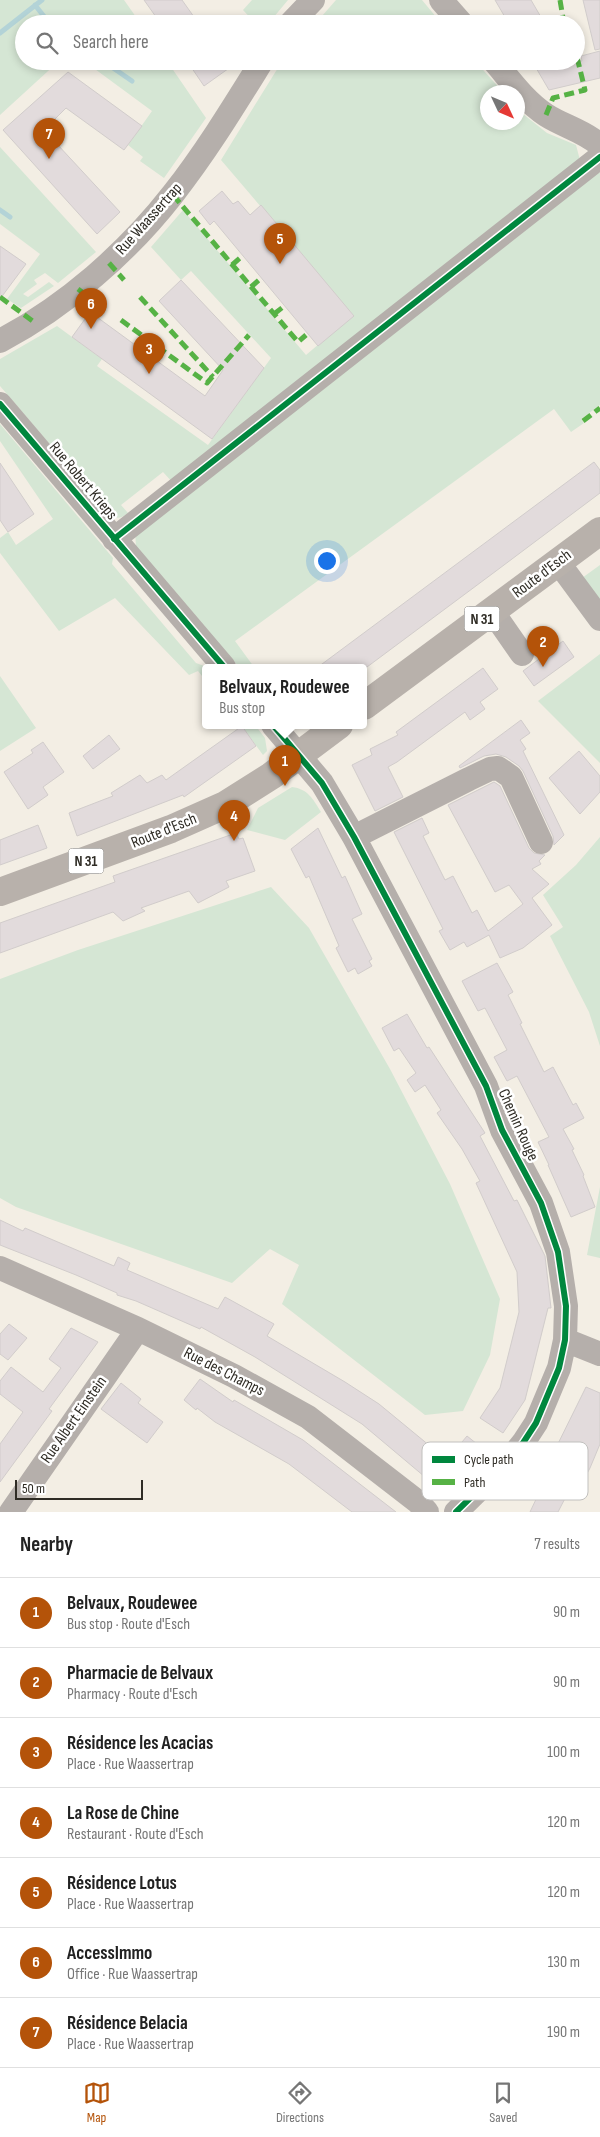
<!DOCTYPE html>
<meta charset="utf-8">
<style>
body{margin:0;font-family:"Sofia Sans Condensed",sans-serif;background:#f2f2f2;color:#222}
.compass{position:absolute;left:480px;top:85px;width:45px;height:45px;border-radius:50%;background:#fff;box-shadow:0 2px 8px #0003;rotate:134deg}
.scale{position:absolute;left:15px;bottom:12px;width:128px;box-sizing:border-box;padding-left:5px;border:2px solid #2f2c25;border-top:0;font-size:14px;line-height:18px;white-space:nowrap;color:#2f2c25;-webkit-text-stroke:4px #fff;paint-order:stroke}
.you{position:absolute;left:326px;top:560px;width:18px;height:18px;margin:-12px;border:4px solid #fff;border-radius:50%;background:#1a73e8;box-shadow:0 0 0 8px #1a73e833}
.badge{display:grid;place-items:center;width:32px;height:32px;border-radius:50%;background:#b45309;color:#fff;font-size:16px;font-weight:700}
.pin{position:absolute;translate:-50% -41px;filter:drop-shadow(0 1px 2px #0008)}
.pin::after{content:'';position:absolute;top:26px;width:18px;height:15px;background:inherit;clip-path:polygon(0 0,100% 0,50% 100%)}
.popup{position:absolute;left:202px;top:664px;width:165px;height:65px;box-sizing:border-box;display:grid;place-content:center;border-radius:5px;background:#fff;filter:drop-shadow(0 1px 4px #0005);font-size:16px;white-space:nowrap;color:#767676}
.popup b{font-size:19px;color:#222}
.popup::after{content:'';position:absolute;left:50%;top:100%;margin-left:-10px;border:10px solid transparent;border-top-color:#fff}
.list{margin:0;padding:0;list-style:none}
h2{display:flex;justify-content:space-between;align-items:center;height:65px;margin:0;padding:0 20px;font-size:21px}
h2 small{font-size:16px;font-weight:400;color:#767676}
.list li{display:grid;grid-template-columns:32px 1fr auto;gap:15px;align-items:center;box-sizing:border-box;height:70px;padding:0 20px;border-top:1px solid #e0e0e0}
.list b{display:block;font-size:19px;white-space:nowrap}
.list p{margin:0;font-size:16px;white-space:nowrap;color:#767676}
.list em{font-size:16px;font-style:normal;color:#767676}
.icon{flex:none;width:28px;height:28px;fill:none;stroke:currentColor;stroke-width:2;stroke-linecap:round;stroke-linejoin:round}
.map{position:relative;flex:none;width:600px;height:1512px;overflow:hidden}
.search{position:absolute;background:#fff;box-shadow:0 2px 8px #0003;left:15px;right:15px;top:15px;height:55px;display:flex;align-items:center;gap:12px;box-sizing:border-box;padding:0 18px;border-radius:28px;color:#767676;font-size:19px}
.sheet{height:555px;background:#fff}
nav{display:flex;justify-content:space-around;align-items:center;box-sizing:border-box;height:70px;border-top:1px solid #e0e0e0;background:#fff;font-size:14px;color:#767676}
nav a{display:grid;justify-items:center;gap:2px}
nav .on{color:#b45309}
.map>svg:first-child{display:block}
</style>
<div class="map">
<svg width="600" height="1512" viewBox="0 0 600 1512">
<rect width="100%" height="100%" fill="#f3eee4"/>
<!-- green -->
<path fill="#d5e6d4" d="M0,0H124L141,24H24V61H59L0,115Z
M252,0H288L268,24H256L243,10Z
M336,0H422L442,24H315Z
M84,61H167L206,118L164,178L140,161L143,157L128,145L152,111Z
M284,61H475L503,92H488V122H518V110L547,133L576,145L581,164L174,484L163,472L121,505L128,513C122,518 118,519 111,516L0,386V359L57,326L102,359L97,366L208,445L271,358L191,271L181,280L151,247L183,210L306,355L353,315L221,160L276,71Z
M0,147L96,252L58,283L45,273L34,280L37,284L23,294L28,297L49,282L54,286L21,308L7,299L40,254L0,224Z
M592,171L600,173V405L581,419L584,423L571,432L554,409L235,641L254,667H239L136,547L135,530Z
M0,424L113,558L112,564L196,663L207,667L206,681L198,671L189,675L115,598L59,631L0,553V538L8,532L16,545L53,519L0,441Z
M600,565V604L582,578Z
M600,654V763L538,701Z
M0,676L36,728L0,751Z
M241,725H255L265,738L267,751L263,755Z
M292,787C308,789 313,799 321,812L285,840L247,830L258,808Z
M600,837V1046L589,1012L550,936L563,927L543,895L576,865Z
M271,887L309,928L390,1069L450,1184L500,1299L490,1355L463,1411L425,1415L282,1304L299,1265L270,1249L232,1283L16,1207L0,1198V979L78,950Z
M600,1187V1258L587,1255Z"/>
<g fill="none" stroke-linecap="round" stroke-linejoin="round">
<!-- stream -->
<path stroke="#b3d3d7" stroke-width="5" d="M35,5L50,24
M0,33L42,0
M103,61L132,81
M0,210L10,217"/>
</g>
<!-- building -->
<path fill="#e2dbdc" stroke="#d1cccb" d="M144,0H182L199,24H161Z
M495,0H531L545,24H509Z
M583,0H600V49L595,50Z
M600,51V78L549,90L532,61H582L581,56Z
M187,61H239L204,86Z
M68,72L142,126L124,150L66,108L44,130L120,212L97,234L3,130Z
M222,191L233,204L238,201L250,215L261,205L354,316L318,346L214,221L210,225L199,211Z
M0,246L26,264L0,299Z
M181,280L264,368L212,439L72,337L90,312L205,396L223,370L159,301Z
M594,462L600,470V493L496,571L367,667H318Z
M0,463L34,514L8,532L0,520Z
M563,641L574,657L534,686L523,671Z
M483,668L498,689L480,702L485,709L470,720L465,712L397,762L388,767L403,797L375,811L352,765L372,755L370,749L398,735L396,732Z
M521,720L530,733L520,740L526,749L523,751L564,835L554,845L553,836L523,771L519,766L506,757L496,754L484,756L460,768L459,766Z
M242,726L256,746L184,797L183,795L77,836L69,813L113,796L111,793L140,775L147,783L162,775L166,780Z
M109,735L120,749L93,769L83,756Z
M43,742L64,772L43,787L48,795L28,809L4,772L33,753L31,750Z
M579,751L600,776V792L580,814L549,778Z
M494,782L500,786L529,848L534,853L545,855L539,861L541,864L532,869L549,884L532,898L552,925L523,948L500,958L489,935L467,947L464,942L450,950L439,931L443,929L394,832L422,818L429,833L423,836L445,880L453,876L472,913L477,910L488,931L523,904L509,885L495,892L448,805Z
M38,825L47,848L0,865V840Z
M318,828L342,878L345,876L362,914L352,919L372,959L369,961L372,966L358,974L355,968L348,972L336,948L339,946L309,876L306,878L291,849Z
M236,833L239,839L243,838L255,871L226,881L229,887L198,903L189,891L141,908L145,911L123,921L113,912L0,953V923L115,882L113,876Z
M497,963L513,992L508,995L522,1023L520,1024L544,1072L553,1067L573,1105L576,1103L584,1118L563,1129L574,1149L572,1150L584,1175L583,1176L595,1207L571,1217L548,1165H549L538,1142L549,1137L517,1076L507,1081L494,1057L507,1050L485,1008L478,1011L462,981Z
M407,1014L427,1048L429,1047L485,1133L480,1136L514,1201L517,1200L545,1256L551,1308H548L525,1400L503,1433L480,1418L500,1388L519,1312L517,1272L476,1183L480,1181L462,1149L437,1113L441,1110L425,1085L415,1092L407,1080L416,1073L399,1048L394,1051L382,1028Z
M0,1220L23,1231L25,1228L114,1266L118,1257L130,1263L127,1270L218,1309L225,1297L274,1324L267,1336L345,1382L379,1404L447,1460L467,1436L487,1452L450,1498L362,1424L255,1357L201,1327L200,1329L136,1301L117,1295V1293L76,1275L0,1245Z
M9,1324L27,1338L8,1360L0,1354V1334Z
M71,1328L98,1342L49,1409L52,1411L0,1482V1444L23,1412L0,1394V1381L11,1367L43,1392L61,1368L49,1359Z
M200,1379L233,1402L234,1400L303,1440L396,1512H352L289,1464L215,1422L197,1408L196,1410L184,1400Z
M121,1383L141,1399L138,1403L163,1422L147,1443L101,1409Z
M586,1387L600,1393V1444L590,1468L583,1481L576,1477L558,1512H530L548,1474L544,1472Z"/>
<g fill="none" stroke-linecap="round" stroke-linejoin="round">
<!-- minor -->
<path stroke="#b5afab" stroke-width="24" d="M441,0L462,24
M290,24L313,0
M494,61C510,80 525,101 546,115C563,126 584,131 600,145
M0,341C66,306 127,253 173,194C206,152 234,106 262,61
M0,404L224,667
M114,539L600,157
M558,562L600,619
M492,611L522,654
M273,725L322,783L354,837L486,1086L502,1130L541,1203L558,1252L566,1306L565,1340L559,1368L536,1423L523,1443L509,1460L456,1512
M354,837L469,779L490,769L498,768L511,777L541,842
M0,1268L138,1329L234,1376L308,1417L418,1502L427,1512
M565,1340L600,1354
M11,1512L138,1329"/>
<!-- major -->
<path stroke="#b8b1ab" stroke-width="28" d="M364,706L600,531
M0,892L171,829L225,805L271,776L339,725"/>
<!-- quiet -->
<path stroke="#56b245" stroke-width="5" stroke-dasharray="10 5" stroke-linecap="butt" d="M560,0L564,24
M546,115L553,98L585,90L576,53
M173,195L298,342L306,335
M109,263L124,280
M232,265L240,258
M251,287L259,280
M78,289L105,309
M0,297L34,322
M140,297L213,377
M274,314L283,307
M121,320L207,383L249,335
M583,421L600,408"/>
<!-- cycleway casing -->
<g stroke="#fff" stroke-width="9">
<path id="cycleway" d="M0,404L224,667
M114,539L600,157
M273,725L322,783L354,837L486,1086L502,1130L541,1203L558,1252L566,1306L565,1340L559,1368L536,1423L523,1443L509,1460L456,1512"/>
</g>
<!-- cycleway -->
<use href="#cycleway" stroke="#00873e" stroke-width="6"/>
</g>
<g text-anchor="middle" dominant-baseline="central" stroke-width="5" stroke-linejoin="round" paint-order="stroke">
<!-- shield labels -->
<g fill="#fff" stroke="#6d6b66" stroke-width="1">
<rect x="464.5" y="606.5" width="35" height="25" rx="4"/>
<rect x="68.5" y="848.5" width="35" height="25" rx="4"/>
</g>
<g font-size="15" font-weight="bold" fill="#2f2c25">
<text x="482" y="619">N 31</text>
<text x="86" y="861">N 31</text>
</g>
<!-- street labels -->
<g font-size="16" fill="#2f2c25" stroke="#fff">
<text transform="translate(149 219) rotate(-48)">Rue Waassertrap</text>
<text transform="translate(83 481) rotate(50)">Rue Robert Krieps</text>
<text transform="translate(542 574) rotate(-37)">Route d'Esch</text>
<text transform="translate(164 831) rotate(-22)">Route d'Esch</text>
<text transform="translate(518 1125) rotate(66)">Chemin Rouge</text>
<text transform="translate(224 1372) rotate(27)">Rue des Champs</text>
<text transform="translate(74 1420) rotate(-55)">Rue Albert Einstein</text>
</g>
</g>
<!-- legend -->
<rect x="422" y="1442" width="166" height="58" rx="8" fill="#fff" stroke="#c1c0be" stroke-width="1"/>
<rect x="432" y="1456" width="23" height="7" fill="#00873e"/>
<rect x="432" y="1479" width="23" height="6" fill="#56b245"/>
<g font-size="14" fill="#2f2c25">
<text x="464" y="1464">Cycle path</text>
<text x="464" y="1487">Path</text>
</g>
</svg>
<svg class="compass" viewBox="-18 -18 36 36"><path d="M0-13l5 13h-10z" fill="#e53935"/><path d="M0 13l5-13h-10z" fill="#767676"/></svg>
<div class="scale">50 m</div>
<div class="you"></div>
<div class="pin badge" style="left:285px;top:786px">1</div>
<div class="popup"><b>Belvaux, Roudewee</b>Bus stop</div>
<div class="pin badge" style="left:543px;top:667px">2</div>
<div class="pin badge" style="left:149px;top:374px">3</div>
<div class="pin badge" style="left:234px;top:841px">4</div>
<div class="pin badge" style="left:280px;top:264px">5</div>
<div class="pin badge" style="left:91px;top:329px">6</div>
<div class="pin badge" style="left:49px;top:159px">7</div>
<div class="search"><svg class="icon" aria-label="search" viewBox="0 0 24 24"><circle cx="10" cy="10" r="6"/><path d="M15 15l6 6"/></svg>Search here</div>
</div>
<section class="sheet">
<h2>Nearby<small>7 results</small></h2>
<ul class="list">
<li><span class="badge">1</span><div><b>Belvaux, Roudewee</b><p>Bus stop · Route d'Esch</p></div><em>90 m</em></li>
<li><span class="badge">2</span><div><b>Pharmacie de Belvaux</b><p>Pharmacy · Route d'Esch</p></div><em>90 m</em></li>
<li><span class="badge">3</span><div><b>Résidence les Acacias</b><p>Place · Rue Waassertrap</p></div><em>100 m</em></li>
<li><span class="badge">4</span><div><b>La Rose de Chine</b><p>Restaurant · Route d'Esch</p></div><em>120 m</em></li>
<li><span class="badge">5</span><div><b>Résidence Lotus</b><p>Place · Rue Waassertrap</p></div><em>120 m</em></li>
<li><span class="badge">6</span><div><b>AccessImmo</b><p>Office · Rue Waassertrap</p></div><em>130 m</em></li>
<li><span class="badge">7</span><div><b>Résidence Belacia</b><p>Place · Rue Waassertrap</p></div><em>190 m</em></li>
</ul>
</section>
<nav>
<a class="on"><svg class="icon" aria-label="map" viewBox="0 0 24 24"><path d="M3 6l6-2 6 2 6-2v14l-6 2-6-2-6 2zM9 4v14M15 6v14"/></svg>Map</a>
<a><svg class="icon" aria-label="directions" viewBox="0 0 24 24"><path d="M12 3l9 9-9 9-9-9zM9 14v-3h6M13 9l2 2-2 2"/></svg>Directions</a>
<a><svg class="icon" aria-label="saved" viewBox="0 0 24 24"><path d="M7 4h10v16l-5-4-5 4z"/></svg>Saved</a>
</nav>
